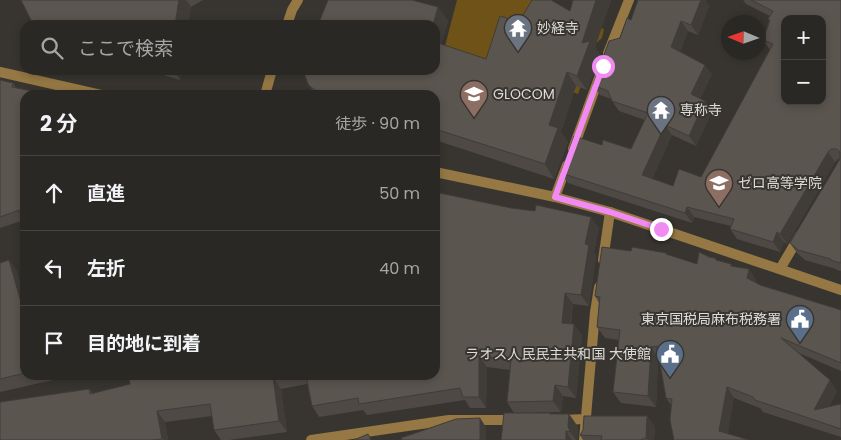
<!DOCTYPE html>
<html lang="ja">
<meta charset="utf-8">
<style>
body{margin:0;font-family:Poppins,"Noto Sans JP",sans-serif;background:#363431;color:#f1f3f6}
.controls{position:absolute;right:15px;top:15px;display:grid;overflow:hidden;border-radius:10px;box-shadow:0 2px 8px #0003}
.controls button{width:45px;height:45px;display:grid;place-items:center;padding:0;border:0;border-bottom:1px solid #464441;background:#2a2824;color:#f1f3f6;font:25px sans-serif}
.compass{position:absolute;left:721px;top:15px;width:45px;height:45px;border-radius:50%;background:#2a2824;box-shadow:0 2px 8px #0003;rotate:272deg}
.stop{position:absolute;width:15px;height:15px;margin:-11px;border:4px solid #f28af3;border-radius:50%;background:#fff}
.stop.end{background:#f28af3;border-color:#fff;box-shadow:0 1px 5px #0008}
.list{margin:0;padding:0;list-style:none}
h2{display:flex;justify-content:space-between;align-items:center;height:65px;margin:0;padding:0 20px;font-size:21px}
h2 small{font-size:16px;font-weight:400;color:#a5a6a6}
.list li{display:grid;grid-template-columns:32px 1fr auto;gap:15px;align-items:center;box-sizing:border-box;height:75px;padding:0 20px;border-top:1px solid #464441}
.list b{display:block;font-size:19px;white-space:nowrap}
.list em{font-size:16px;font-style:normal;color:#a5a6a6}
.icon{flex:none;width:28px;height:28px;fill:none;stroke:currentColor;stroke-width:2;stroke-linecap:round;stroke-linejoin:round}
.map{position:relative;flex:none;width:841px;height:440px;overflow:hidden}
.search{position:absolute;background:#2a2824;box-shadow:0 2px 8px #0003;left:20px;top:20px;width:420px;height:55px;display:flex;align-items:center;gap:12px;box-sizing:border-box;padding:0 18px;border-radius:15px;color:#a5a6a6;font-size:19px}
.panel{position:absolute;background:#2a2824;box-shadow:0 2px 8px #0003;left:20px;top:90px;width:420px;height:290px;border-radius:15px}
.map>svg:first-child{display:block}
</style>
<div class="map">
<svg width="841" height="440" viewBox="0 0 841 440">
<rect width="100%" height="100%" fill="#383530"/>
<!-- green -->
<path fill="#6f5218" d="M457,0H535L578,21L604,29L602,38L595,44L578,94L445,46Z"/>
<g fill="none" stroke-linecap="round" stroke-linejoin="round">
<!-- minor -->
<path stroke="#957843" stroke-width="10" d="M608,53L629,0
M573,149L600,75
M555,197L567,165
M603,260L610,212
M780,269L800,235
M561,420L586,419
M311,440L449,420H516
M584,440L595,312L599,287"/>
<!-- tertiary -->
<path stroke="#957843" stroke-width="10" d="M287,25L292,10L298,0
M0,72L101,95
M265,95L272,70
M435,172L555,197L610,212L841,290"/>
</g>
<!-- wall -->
<path fill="#4e4945" d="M21,0H203L191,7L188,25H34Z
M573,0H611L595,47L600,55L587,90L576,86L561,132L568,142L554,179L435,140V95H316L308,84L438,7L448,21L441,44L486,59L519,22L570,11Z
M638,0H705L709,6L698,35L688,31L680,52L712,74L700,99L705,101L712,111L696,146L672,135L652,179L673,186L701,177L770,50L763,40L769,21L768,19L770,16L746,4L743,0H841V271L837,270L836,269L805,260L797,253L790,243L840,159H838L835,162L787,244L784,242L780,252L737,239L730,229L731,226L694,217L692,223L568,183L561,173L602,145L631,149L645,120L619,111L612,101L611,99L600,95L593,85L631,20Z
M146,70H181L180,80Z
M0,80L13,83L16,88L25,95V221L24,220L0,228Z
M599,228L594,252L596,256L589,306L573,304L571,324L582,335L576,398L563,396L561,412L514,413L507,402L510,370L487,367L486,408H470L465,400L367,415L363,410L319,417L312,406L307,384L281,389L287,432L229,440H221L214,430L212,416L165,422L168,440H0L89,389L93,394L130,384L128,375H435Z
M631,251L666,253L668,255L697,264L709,257L715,258L717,260L731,264L732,266L749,269L756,280V283L760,285L841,310V371L799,353L837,391L829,406L841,404V437L763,412L760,408L734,398L674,440L671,405L666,398L659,358H658L656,407L621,403L613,392L619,340L605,338L597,327L599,303L595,296Z
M0,263L17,271L25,300V375H75L0,392Z
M551,414H569L578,427L577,440H501Z
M647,416L655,427L654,440H583L580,435Z"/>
<!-- shaded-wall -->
<path fill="#403c38" d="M179,0H186L191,7L188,25H175Z
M596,0H611L595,47L600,55L587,90L577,76L582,43Z
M701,0H705L709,6L698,35L691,25Z
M438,7L448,21L439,54L435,49V25H433Z
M681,21L688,31L678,57L671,47Z
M705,65L712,74L698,104L691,94Z
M173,70H181L180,80Z
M567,72L576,86L561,132L568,142L554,179L545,164L549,125Z
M705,101L712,111L696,146L689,136Z
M665,125L672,135L649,185L642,175Z
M828,152L835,162L787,244L780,234Z
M687,207L694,217L692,223L685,213Z
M591,217L599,228L594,252L596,256L589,306L581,295L585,244Z
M777,232L784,242L780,252L773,242Z
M9,260L17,271L25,300V308L21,302Z
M749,269L756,280L755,289L747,278Z
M565,293L573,304L569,334L562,323Z
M574,324L582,335L576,398L568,387Z
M651,347L658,358L656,407L648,396Z
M479,356L487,367L486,408L479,397Z
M273,377L281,389L287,432L279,421Z
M830,380L837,391L822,421L814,410Z
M555,385L563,396L561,412L553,401Z
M727,387L734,398L727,440L719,431Z
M157,411L165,422L168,440H163L162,439Z
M569,414L578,427L577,440H576L570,432L568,426Z
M647,416L655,427L654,440H648L646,438Z
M480,418L486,427V440H480Z
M566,431L572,440H566Z"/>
<!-- building -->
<path fill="#5b5550" stroke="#403c38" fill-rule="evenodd" d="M21,0H179L175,25H37L33,24Z
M328,0H412L438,7L433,25H318Z
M532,0H551L570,11L573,0H596L582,43L590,41L577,76L567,72L549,125L558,128L545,164L435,129V95H326L321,94L311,87L308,84L304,73V70H435V42L486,59L500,16L519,22Z
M638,0H701L691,25L681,21L671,47L705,65L691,94L705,101L689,136L665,125L642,175L673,186L679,169L701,177L773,44L763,40L770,20L768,19L773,11L751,0H841V263L830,260L831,259L798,250L790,243L840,159V152L837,149H831L828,152L780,234L777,232L773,242L730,229L734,219L687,207L685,213L561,173L574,136L602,145L603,140L631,149L648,113L612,101L608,91L593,85L609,41L620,38L627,18L631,20ZM785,19H822V101H785Z
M0,80L13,83L12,87L52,95H25V213H20L19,210L0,217Z
M435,192L511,208L535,211L536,205L591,217L585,244L589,245L581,295L565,293L562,323L574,324L568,387L555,385L553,401L507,402L511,360L479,356V397H463L460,388L359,404L358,398L312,406L306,375H435Z
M602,247L631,251L632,247L666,253V254L697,264L699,252L709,257L715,258L716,260L731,264V266L749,269L747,278L760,285L841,310V363L781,338L830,380L814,410L841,404V429L755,400L753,397L727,387L719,431L749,440H674L670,420L672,399L666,398L657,346L651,347L648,396L613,392L620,330L597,327L600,297L595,296Z
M9,260L21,302L25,301V373L0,379V263Z
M128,375H287L273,377L279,421L214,430L210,404L157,411L162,439L152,440H0V402L89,389L90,394L130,384Z
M504,413H550V414H569L568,426L570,432L566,431V440H501Z
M584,416H647L646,438L640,440H601L602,436L580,435L583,430Z
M480,418V440H402L401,438L456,419Z
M368,434L371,440H354Z"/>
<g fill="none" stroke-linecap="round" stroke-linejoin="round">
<!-- route -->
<path stroke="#f28af3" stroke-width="6" d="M603,66L555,197L610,212L661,229"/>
</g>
<!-- icons -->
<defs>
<g id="temple-pin" transform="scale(1.4375)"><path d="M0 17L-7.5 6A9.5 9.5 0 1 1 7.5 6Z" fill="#6b7280" stroke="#383530"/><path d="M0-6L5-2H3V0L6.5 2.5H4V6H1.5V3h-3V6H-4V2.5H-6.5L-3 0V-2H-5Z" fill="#fff"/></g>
<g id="university-pin" transform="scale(1.4375)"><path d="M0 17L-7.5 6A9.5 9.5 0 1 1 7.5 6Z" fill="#8d6e63" stroke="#383530"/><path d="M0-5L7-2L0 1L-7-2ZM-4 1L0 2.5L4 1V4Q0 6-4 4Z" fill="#fff"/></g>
<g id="school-pin" transform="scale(1.4375)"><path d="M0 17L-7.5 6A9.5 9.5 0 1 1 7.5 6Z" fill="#8d6e63" stroke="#383530"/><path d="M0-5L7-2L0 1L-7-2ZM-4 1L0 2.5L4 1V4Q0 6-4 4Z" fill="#fff"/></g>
<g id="civic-pin" transform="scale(1.4375)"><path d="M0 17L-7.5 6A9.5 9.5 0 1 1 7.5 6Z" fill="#5c6f8a" stroke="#383530"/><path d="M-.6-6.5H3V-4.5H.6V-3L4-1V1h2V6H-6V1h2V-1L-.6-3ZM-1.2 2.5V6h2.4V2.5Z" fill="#fff"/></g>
</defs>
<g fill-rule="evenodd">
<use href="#temple-pin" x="518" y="28"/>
<use href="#university-pin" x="474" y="94"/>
<use href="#temple-pin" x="661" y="110"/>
<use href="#school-pin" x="719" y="183"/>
<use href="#civic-pin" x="800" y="319"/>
<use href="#civic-pin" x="670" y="354"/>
</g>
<g text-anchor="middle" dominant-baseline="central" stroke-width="4" stroke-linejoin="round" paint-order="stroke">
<!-- poi labels -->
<g font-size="14" fill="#dddbd7" stroke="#383530" text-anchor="start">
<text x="537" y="28">妙経寺</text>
<text x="493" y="94">GLOCOM</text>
<text x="680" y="110">専称寺</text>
<text x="738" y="183">ゼロ高等学院</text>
<text x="781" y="319" text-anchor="end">東京国税局麻布税務署</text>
<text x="651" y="354" text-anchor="end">ラオス人民民主共和国 大使館</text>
</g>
</g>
</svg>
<div class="controls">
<button>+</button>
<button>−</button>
</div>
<svg class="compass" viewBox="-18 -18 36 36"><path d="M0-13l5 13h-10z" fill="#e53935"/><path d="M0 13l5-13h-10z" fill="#a5a6a6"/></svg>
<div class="stop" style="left:603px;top:66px"></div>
<div class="stop end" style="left:661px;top:229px"></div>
<div class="search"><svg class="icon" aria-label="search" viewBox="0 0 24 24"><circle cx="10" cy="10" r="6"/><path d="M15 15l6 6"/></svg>ここで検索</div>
<section class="panel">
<h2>2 分<small>徒歩 · 90 m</small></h2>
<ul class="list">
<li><svg class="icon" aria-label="ahead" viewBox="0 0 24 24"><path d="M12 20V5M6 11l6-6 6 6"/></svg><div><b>直進</b></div><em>50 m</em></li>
<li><svg class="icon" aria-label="left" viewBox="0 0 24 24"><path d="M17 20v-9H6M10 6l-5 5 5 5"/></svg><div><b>左折</b></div><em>40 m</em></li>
<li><svg class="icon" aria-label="arrive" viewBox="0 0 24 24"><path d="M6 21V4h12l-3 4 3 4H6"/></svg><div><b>目的地に到着</b></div></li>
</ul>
</section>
</div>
